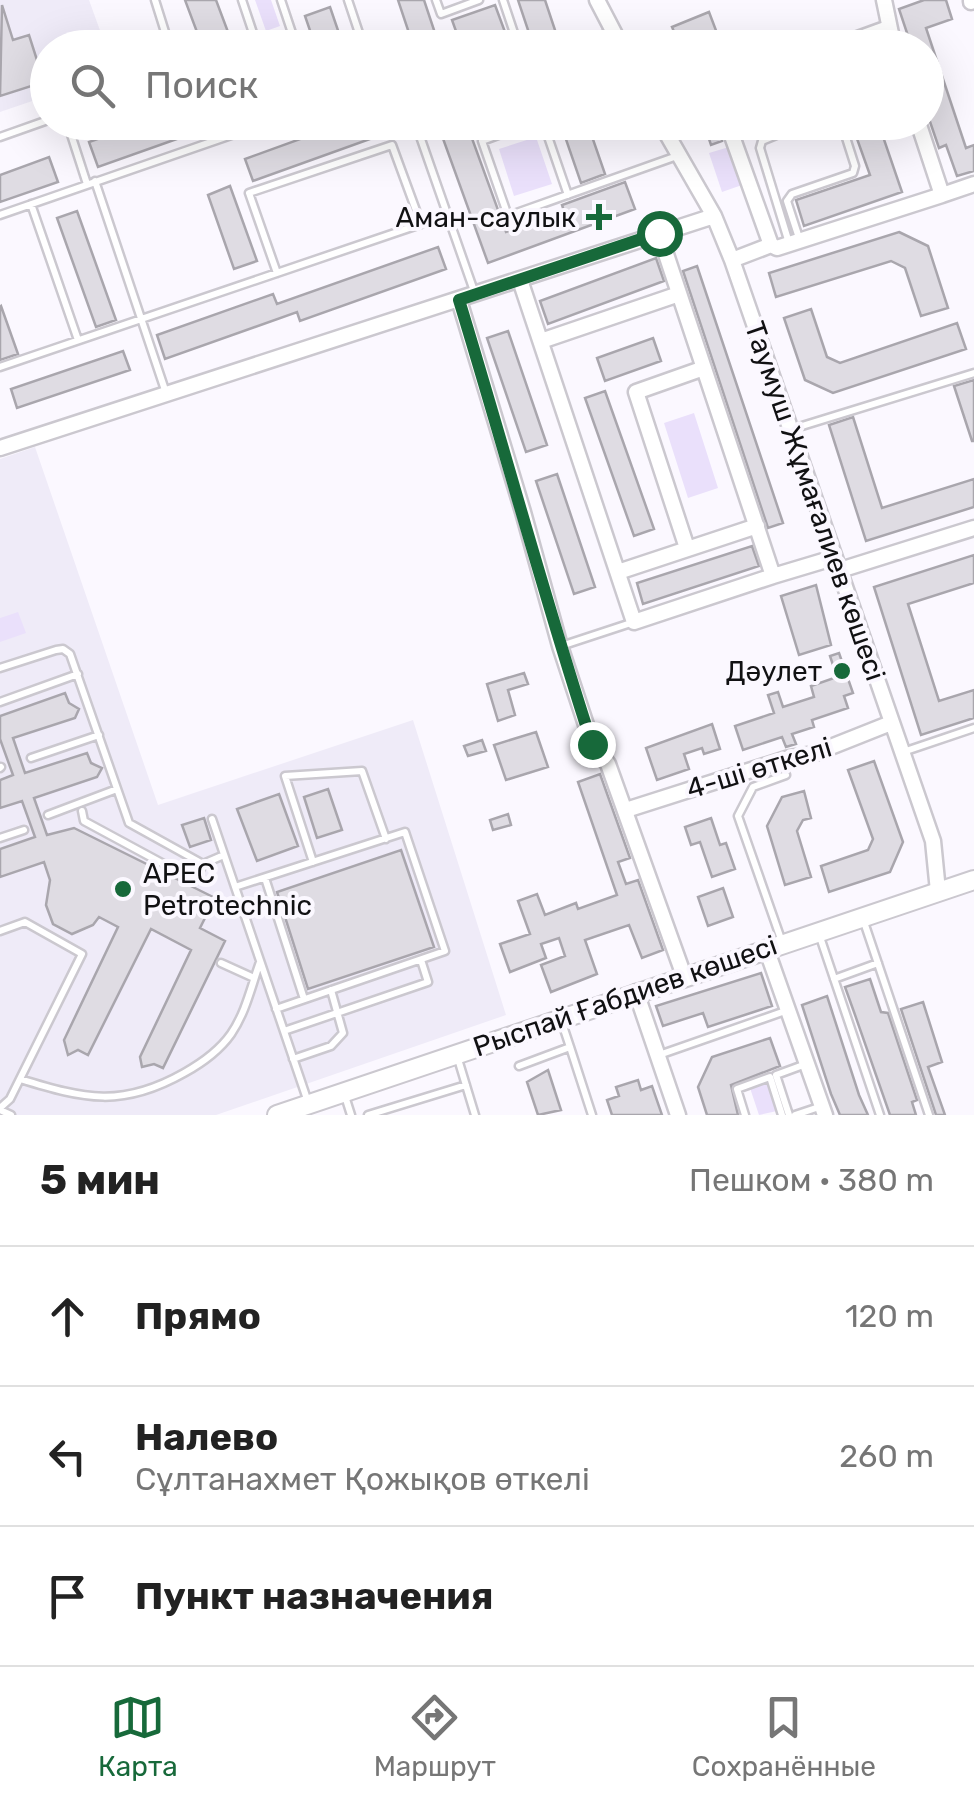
<!DOCTYPE html>
<html lang="ru">
<meta charset="utf-8">
<style>
body{margin:0;font-family:Rubik,sans-serif;background:#f2f2f2;color:#222}
.stop{position:absolute;width:30px;height:30px;margin:-22px;border:8px solid #17693a;border-radius:50%;background:#fff}
.stop.end{background:#17693a;border-color:#fff;box-shadow:0 2px 10px #0008}
.list{margin:0;padding:0;list-style:none}
h2{display:flex;justify-content:space-between;align-items:center;height:130px;margin:0;padding:0 40px;font-size:42px}
h2 small{font-size:32px;font-weight:400;color:#767676}
.list li{display:grid;grid-template-columns:65px 1fr auto;gap:30px;align-items:center;box-sizing:border-box;height:140px;padding:0 40px;border-top:2px solid #e0e0e0}
.list b{display:block;font-size:38px;white-space:nowrap}
.list p{margin:0;font-size:32px;white-space:nowrap;color:#767676}
.list em{font-size:32px;font-style:normal;color:#767676}
.icon{flex:none;width:55px;height:55px;fill:none;stroke:currentColor;stroke-width:2;stroke-linecap:round;stroke-linejoin:round}
.map{position:relative;flex:none;width:974px;height:1115px;overflow:hidden}
.search{position:absolute;background:#fff;box-shadow:0 10px 40px #0002;left:30px;right:30px;top:30px;height:110px;display:flex;align-items:center;gap:25px;box-sizing:border-box;padding:0 35px;border-radius:55px;color:#767676;font-size:38px}
.sheet{height:550px;background:#fff}
nav{display:flex;justify-content:space-around;align-items:center;box-sizing:border-box;height:140px;border-top:2px solid #e0e0e0;background:#fff;font-size:28px;color:#767676}
nav a{display:grid;justify-items:center;gap:5px}
nav .on{color:#17693a}
.map>svg:first-child{display:block}
</style>
<div class="map">
<svg width="974" height="1115" viewBox="0 0 974 1115">
<rect width="100%" height="100%" fill="#fbf8ff"/>
<!-- built -->
<path fill="#efebf8" d="M0,0H89L106,47L48,48L47,96L0,112Z
M35,447L158,805L413,720L506,1015L216,1115H0V459Z"/>
<!-- green -->
<path fill="#eae0fb" d="M255,0H271L280,26L266,31Z
M536,137L552,184L514,196L499,149Z
M729,147L742,185L722,192L709,153Z
M694,413L718,488L688,498L664,423Z
M18,612L26,633L0,642V618Z
M768,1082L777,1111L759,1115L750,1088Z"/>
<!-- building -->
<path fill="#dfdce3" stroke="#a9a6ad" stroke-width="2.5" d="M185,0H216L234,48H203Z
M398,0H424L440,48H414Z
M518,0H545L561,48H534Z
M924,0H946L952,19L926,28L966,148L974,145V171L957,176L946,145L939,148L926,110V48H912L899,9Z
M2,5L13,40L29,35L44,82L0,96Z
M495,5L505,32L462,48L452,20Z
M330,7L344,48H316L305,16Z
M709,12L720,41L704,48H681L672,27Z
M145,122H219V124L98,167L89,142Z
M347,122H408L409,125L253,181L245,159Z
M437,122H495L470,133L506,232L564,211L562,205L625,182L635,209L488,263Z
M560,122H587L605,174L581,183Z
M709,122H717L722,141L711,145L704,124Z
M851,122H878L902,192L804,226L796,200L870,175Z
M49,157L58,182L0,202V175Z
M230,186L257,261L234,269L208,195Z
M77,211L116,320L96,327L57,218Z
M899,232L928,246L948,308L921,316L905,268L891,261L776,297L769,273Z
M438,247L446,269L300,321L297,312L165,359L157,335L273,294L277,304Z
M656,258L664,281L548,324L540,301Z
M697,266L783,523L768,528L683,271Z
M1,306L18,354L0,360V307Z
M811,309L827,357L840,363L957,323L966,349L833,393L805,380L784,318Z
M508,331L547,445L526,452L487,338Z
M653,338L661,361L605,381L597,358Z
M123,351L130,370L17,408L11,389Z
M974,380V441H972L954,386Z
M605,391L654,529L634,536L585,398Z
M853,417L882,508L974,479V507L866,541L829,425Z
M557,474L595,587L574,594L536,481Z
M752,546L759,566L643,604L637,583Z
M974,555V583L908,604L939,701L974,690V718L921,735L874,587Z
M816,585L831,645L799,655L781,596Z
M839,653L853,693L844,696L848,708L812,720L814,727L792,734L796,744L786,747L782,737L743,750L735,726L774,713L768,695L778,692L783,707L814,697L811,686L837,677L830,656Z
M524,673L528,684L508,690L515,715L498,721L487,684Z
M65,693L69,703L79,709L75,718L13,738L25,773L87,753L91,763L102,768L97,777L34,798L47,835L74,828L215,898L200,928L225,941L163,1068L154,1064L142,1067L140,1057L191,950L151,929L88,1055L78,1050L68,1055L64,1040L118,927L99,917L93,925L72,934L53,924L46,905L50,880L44,862L0,877V849L35,837L22,801L0,808V780L13,775L0,739V716Z
M712,724L720,749L704,754L702,748L684,754L689,769L657,780L646,748Z
M536,732L548,767L506,780L494,745Z
M482,740L486,751L468,756L464,746Z
M874,761L903,842L890,872L829,892L821,866L868,850L873,839L848,770Z
M600,774L630,858L618,862L626,884L638,880L663,950L642,958L629,925L585,940L597,974L551,992L541,965L565,956L559,938L541,944L546,958L510,972L500,944L530,934L518,901L537,894L545,915L576,903L578,909L617,895L578,782Z
M328,789L342,830L317,838L304,797Z
M804,791L811,818L803,820L797,831L811,877L785,885L767,826L782,797Z
M279,794L298,846L257,861L237,809Z
M508,814L511,825L493,830L490,820Z
M204,818L211,840L190,847L182,825Z
M711,818L720,845L726,843L735,869L712,877L700,842L691,845L685,827Z
M401,850L434,947L308,989L277,892Z
M723,888L733,917L708,926L698,897Z
M761,973L772,1006L708,1027L703,1013L663,1026L656,1006Z
M870,979L881,1012L888,1013L917,1100L912,1102L916,1115H890L854,1012L845,987Z
M827,996L859,1095L868,1115H840L831,1094L802,1005Z
M923,1002L942,1062L928,1067L945,1115H936L901,1009Z
M770,1038L780,1066L731,1085L738,1115H707L698,1087L712,1057Z
M548,1070L561,1110L538,1115L527,1082Z
M638,1080L641,1090L652,1086L662,1115H612L607,1100L619,1096L616,1087Z"/>
<g fill="none" stroke-linecap="round" stroke-linejoin="round">
<!-- service casing -->
<g stroke="#cbc8cf" stroke-width="11">
<path id="service" d="M155,0L170,48
M242,0L258,48
M281,0L297,48
M348,0L364,48
M436,0L441,14L479,0
M503,0L519,48
M579,44L611,32
M67,122L87,184
M415,122L474,291
M534,122L482,141L508,216L677,156
M543,122L568,195
M0,137L48,120
M95,181L166,393
M31,204L78,340
M0,215L269,122
M800,241L787,201L792,194L853,173L855,166L841,122
M789,243L760,148L762,141L808,122
M0,367L421,224L392,145L249,193L277,273
M789,430L974,373
M561,646L634,622
M0,668L56,650L63,649L70,654L129,823L203,864L224,855
M0,702L78,674
M903,752L974,728
M31,758L99,735
M0,768L1,767
M82,811L84,821L195,881L203,864
M48,815L117,789
M212,819L308,1102
M0,838L24,830
M313,862L285,776L362,771L386,839
M265,878L304,999
M235,887L405,832L445,951L276,1009
M864,922L929,1115
M0,931L25,922L82,954L10,1099L0,1108
M820,937L880,1115
M782,942L738,816L753,787L786,775
M221,963L254,978
M834,979L878,963
M284,1031L428,982L421,960
M570,1047L592,1115
M659,1055L788,1010
M293,1059L331,1046L343,1033L331,990
M458,1059L475,1115
M519,1066L570,1047L562,1023
M20,1079C85,1099 122,1108 184,1073C202,1063 219,1051 231,1034C246,1012 251,987 260,962
M344,1093L351,1115
M0,1110L11,1115
M368,1115L466,1085
M745,1115L737,1089L770,1077L782,1115
M789,1115L776,1075L806,1064
M795,1115L822,1106"/>
</g>
<!-- minor casing -->
<g stroke="#cbc8cf" stroke-width="19">
<path id="minor" d="M597,0L622,48
M884,0L894,48
M971,2V0
M833,48L888,28
M660,122L714,216L732,260L933,841L938,891
M727,122L771,245L777,248L942,195
M918,122L942,195L974,184
M732,260L771,245
M520,280L634,622L773,576L659,233
M459,300L523,512L560,646L592,743L608,764L684,976
M541,341L679,294
M0,448L714,216
M687,548L636,392L704,368
M837,571L974,528
M618,572L757,526
M773,576L833,558
M626,810L789,758L813,754L891,723
M766,948L825,1115
M636,992L678,1115"/>
</g>
<!-- tertiary casing -->
<g stroke="#cbc8cf" stroke-width="22">
<path id="tertiary" d="M277,1115L974,880"/>
</g>
<!-- service -->
<use href="#service" stroke="#fff" stroke-width="6"/>
<!-- minor -->
<use href="#minor" stroke="#fff" stroke-width="14"/>
<!-- tertiary -->
<use href="#tertiary" stroke="#fff" stroke-width="18"/>
</g>
<g fill="none" stroke-linecap="round" stroke-linejoin="round">
<!-- route -->
<path stroke="#17693a" stroke-width="12" d="M592,744C544,597 504,447 459,300L659,233"/>
</g>
<!-- markers -->
<g fill="#17693a" stroke="#fbf8ff" stroke-width="4">
<path d="M594 202h10v10h10v10h-10v10h-10v-10h-10v-10h10z"/>
<circle cx="842" cy="671" r="10"/>
<circle cx="123" cy="889" r="10"/>
</g>
<g text-anchor="middle" dominant-baseline="central" stroke-width="8" stroke-linejoin="round" paint-order="stroke">
<!-- poi labels -->
<g font-size="28" fill="#111113" stroke="#fbf8ff" text-anchor="end">
<text x="576" y="217">Аман-саулык</text>
<text x="822" y="671">Дәулет</text>
<text x="143" y="873" text-anchor="start">APEC<tspan x="143" dy="32">Petrotechnic</tspan></text>
</g>
<!-- street labels -->
<g font-size="28" fill="#111113" stroke="#fbf8ff">
<text transform="translate(815 501) rotate(71)">Таумуш Жұмағалиев көшесі</text>
<text transform="translate(759 768) rotate(-17)">4-ші өткелі</text>
<text transform="translate(625 996) rotate(-19)">Рыспай Ғабдиев көшесі</text>
</g>
</g>
</svg>
<div class="stop" style="left:659px;top:233px"></div>
<div class="stop end" style="left:592px;top:744px"></div>
<div class="search"><svg class="icon" aria-label="search" viewBox="0 0 24 24"><circle cx="10" cy="10" r="6"/><path d="M15 15l6 6"/></svg>Поиск</div>
</div>
<section class="sheet">
<h2>5 мин<small>Пешком · 380 m</small></h2>
<ul class="list">
<li><svg class="icon" aria-label="ahead" viewBox="0 0 24 24"><path d="M12 20V5M6 11l6-6 6 6"/></svg><div><b>Прямо</b></div><em>120 m</em></li>
<li><svg class="icon" aria-label="left" viewBox="0 0 24 24"><path d="M17 20v-9H6M10 6l-5 5 5 5"/></svg><div><b>Налево</b><p>Сұлтанахмет Қожықов өткелі</p></div><em>260 m</em></li>
<li><svg class="icon" aria-label="arrive" viewBox="0 0 24 24"><path d="M6 21V4h12l-3 4 3 4H6"/></svg><div><b>Пункт назначения</b></div></li>
</ul>
</section>
<nav>
<a class="on"><svg class="icon" aria-label="map" viewBox="0 0 24 24"><path d="M3 6l6-2 6 2 6-2v14l-6 2-6-2-6 2zM9 4v14M15 6v14"/></svg>Карта</a>
<a><svg class="icon" aria-label="directions" viewBox="0 0 24 24"><path d="M12 3l9 9-9 9-9-9zM9 14v-3h6M13 9l2 2-2 2"/></svg>Маршрут</a>
<a><svg class="icon" aria-label="saved" viewBox="0 0 24 24"><path d="M7 4h10v16l-5-4-5 4z"/></svg>Сохранённые</a>
</nav>
